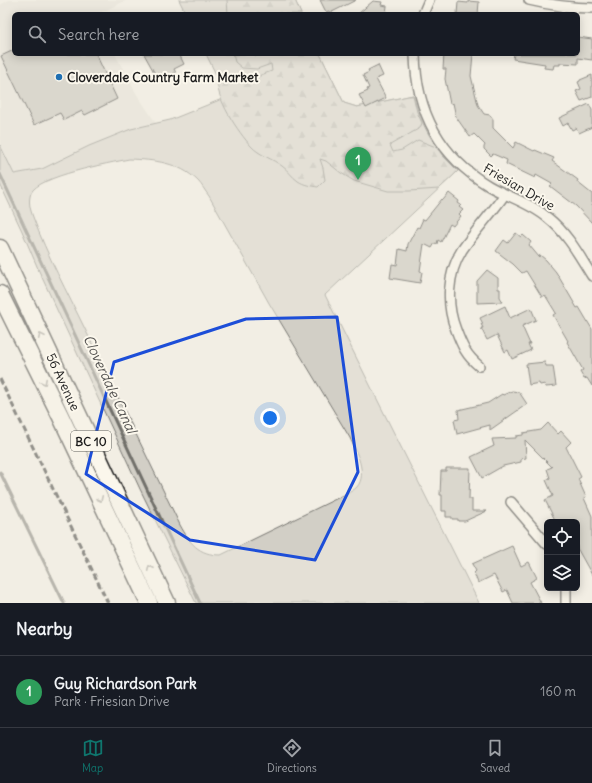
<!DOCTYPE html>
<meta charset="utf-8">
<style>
body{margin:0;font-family:Delius,sans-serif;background:#20242c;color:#f1f3f6}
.controls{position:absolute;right:12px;bottom:12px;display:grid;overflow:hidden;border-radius:6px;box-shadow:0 2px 10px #0003}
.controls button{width:36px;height:36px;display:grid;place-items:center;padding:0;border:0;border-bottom:1px solid #363941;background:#171b24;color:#f1f3f6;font:20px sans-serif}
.you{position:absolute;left:270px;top:418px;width:14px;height:14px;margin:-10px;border:3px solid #fff;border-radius:50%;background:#1a73e8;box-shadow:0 0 0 6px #1a73e833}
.badge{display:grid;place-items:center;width:26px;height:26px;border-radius:50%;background:#0f766e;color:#fff;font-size:13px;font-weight:700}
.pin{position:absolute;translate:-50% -33px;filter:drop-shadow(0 1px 2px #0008)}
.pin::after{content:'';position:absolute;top:21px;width:14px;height:12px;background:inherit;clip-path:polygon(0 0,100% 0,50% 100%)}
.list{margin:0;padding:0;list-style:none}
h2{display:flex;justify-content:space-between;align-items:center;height:52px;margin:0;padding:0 16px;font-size:17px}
h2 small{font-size:13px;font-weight:400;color:#9ea1a6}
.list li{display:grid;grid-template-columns:26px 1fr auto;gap:12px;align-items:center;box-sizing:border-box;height:72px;padding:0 16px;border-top:1px solid #363941}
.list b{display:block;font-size:15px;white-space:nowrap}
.list p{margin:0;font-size:13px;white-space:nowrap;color:#9ea1a6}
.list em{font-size:13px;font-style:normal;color:#9ea1a6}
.icon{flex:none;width:22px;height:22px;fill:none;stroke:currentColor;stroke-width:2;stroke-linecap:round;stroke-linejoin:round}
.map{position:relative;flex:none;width:592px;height:603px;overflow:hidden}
.search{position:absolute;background:#171b24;box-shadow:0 2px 10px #0003;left:12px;right:12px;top:12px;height:44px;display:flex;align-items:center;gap:10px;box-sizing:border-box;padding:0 14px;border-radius:6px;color:#9ea1a6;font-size:15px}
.sheet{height:124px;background:#171b24}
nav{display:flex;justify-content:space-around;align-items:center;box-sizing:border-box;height:56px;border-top:1px solid #363941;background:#171b24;font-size:11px;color:#9ea1a6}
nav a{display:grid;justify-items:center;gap:2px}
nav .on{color:#0f766e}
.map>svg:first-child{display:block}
</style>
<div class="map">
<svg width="592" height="603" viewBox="0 0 592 603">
<defs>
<pattern id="forest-firs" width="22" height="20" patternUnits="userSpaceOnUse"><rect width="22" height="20" fill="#d2cfc6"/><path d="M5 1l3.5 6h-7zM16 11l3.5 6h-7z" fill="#b4b1aa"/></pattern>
</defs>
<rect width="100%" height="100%" fill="#f2eee4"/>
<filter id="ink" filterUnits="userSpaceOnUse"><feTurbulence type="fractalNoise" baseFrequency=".025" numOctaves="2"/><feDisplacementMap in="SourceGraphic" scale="8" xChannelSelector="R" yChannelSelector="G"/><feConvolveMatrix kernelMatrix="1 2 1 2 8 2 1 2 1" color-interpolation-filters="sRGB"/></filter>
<g filter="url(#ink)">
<!-- built -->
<path fill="#e2ded5" d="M9,0H127L98,14H14V54H115L136,93L156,123L131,129L89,146L42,169L14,174L0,145V5Z"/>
<!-- green -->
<path fill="#d2cfc6" stroke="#777671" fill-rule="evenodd" d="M179,0H295L301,14H186Z
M206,54H320L344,103L357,107L413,95C422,128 434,147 458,171L325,295L479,603H196L140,489L39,271L22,231L0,184V145L14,174L42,169L89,146L131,129L170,120L227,97ZM129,159C154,160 179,162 198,181C202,185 205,191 209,196L269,303L350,438C356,451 368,474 357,487C354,490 350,492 346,494L221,555C198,555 190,543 180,525C148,460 117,394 85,329C67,292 47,255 33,217C30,209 28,201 31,193C38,176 110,163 129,159Z"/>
<!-- forest -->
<path fill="url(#forest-firs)" stroke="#777671" d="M227,0H295L301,14H228Z
M233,54H320L344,103L357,107L413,95L417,112L422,123L420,128L390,145L393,152L402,150L418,140L436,147L443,156L458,171L439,189L409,191H388L354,181L341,173L326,161L320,159L323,168L325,180L318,187C311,186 304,185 298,181C292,177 288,170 282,166C273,159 259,155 251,146C239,133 214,97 218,79L224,77L234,75L245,78L258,76L272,71L271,64L257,69L242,68L235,62Z"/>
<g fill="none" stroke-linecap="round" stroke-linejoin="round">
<!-- stream -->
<path stroke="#716f6b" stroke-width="3" d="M0,174L200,603
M0,472L64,603"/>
</g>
<!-- building -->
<path fill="#bdbab1" stroke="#1c1c1c" d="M320,0H356L330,13L329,11L326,12Z
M373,1L382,2L381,5L387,6L386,14H358Z
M468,1L479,2L478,14H457L458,2L468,3Z
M578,37L592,39V60L578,58V64L560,63V65H554L553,69L544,68L545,64L513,59L514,54H578Z
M14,50V54H96L117,99L85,115L82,111L64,120L60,113L34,125L1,56Z
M144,54H179L184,64L174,69L176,73L159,81Z
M444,54H473L471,76L478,105L484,114L490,115L493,119V128L513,148L516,142L534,151L535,150L554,158L552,161L578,180L577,182L592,194V223L576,206L550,186L552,184L536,175L535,178L506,164L507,160L493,154L491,156L484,149V147L485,145L474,134L470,137L456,117L453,103L450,104L445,79L446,69H443Z
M378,65L383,76L376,79L386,98L366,108L359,95L368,91L367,89L369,88L363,75L369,72L368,70Z
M592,75V97L581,101L576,91L581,89L578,82L580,81V80Z
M589,104L592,110V127L579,133L576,128L572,130L568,123L563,126L559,118Z
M449,193L459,201L458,203L461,205L459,207L463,210L459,214L461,216L453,226L450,224L441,242L438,240L437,244L435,243L432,248L424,244L420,271L422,272L420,283L390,278L392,264L397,265L399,249L407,251L408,244L417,227L419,228L423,219L425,220L442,199L443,200Z
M516,233L521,237L523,235L531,242L529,245L539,257L540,255L546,260L556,272L577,308L579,307L592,329V386L587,378L584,379L580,372L583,370L567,342L568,341L553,315L556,313L545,295L542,297L526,271L522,273L513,264L496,251L504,240L508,243Z
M487,270L498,278V289H500V297L503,302L477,303V281Z
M505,306L510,318L531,308L536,320L522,326L530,344H528L531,350L512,359L508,350L505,352L497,335L487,340L481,328H483L481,324H483L480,318Z
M545,362L546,366H553L556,386L546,387L545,384L540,385L539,383L529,385L526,364Z
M512,391L519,392L527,404L490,430V425L457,434L454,420L459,419L458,410L488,403L502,394L503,395Z
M548,423L558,434L561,431L571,442L566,447L581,477L578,479L586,497L584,498L592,516V575L577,548V522H556L545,500L553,496L546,480L550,478L547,469L552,467L525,440L526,458L521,459V462L503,466L482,478L471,457L494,446L492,439L516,438V436L523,435V433L541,430Z
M446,468H470L469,499H472V511H487L465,521H458V519H452V517H446V511H442V495H440L441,471H446Z
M512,546L521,566L529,562L537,578L530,582L541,603H513L507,590L503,592L494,575L478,583L474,573L476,571L472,564Z"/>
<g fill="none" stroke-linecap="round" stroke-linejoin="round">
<!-- street casing -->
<g stroke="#1c1c1c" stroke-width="12">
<path id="street" d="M529,0C550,5 570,8 592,8
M423,14L429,0
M415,54C416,112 439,156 489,186C508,197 531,203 548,218C567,233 579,255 592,276
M479,366C466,355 462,346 456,330C446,305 447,274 462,250C475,231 492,213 505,194
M511,502L547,544
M566,588V603"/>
</g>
<!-- highway casing -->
<g stroke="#1c1c1c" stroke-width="19">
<path id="highway" d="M0,248L167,603
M0,294L60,415L149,603"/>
</g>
<!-- street -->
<use href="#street" stroke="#fbf7ec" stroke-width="9"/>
<!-- highway -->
<use href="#highway" stroke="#fbf7ec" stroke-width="16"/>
<!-- rail -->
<path stroke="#1c1c1c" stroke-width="3" stroke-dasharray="6 3" stroke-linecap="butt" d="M0,379L108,603"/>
</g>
<!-- one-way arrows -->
<defs><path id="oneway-chevron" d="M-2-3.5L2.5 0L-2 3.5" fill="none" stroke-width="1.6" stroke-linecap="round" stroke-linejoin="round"/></defs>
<g stroke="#97948e">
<use href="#oneway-chevron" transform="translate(41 336) rotate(-115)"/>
<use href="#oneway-chevron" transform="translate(44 382) rotate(63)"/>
<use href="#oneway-chevron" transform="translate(100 499) rotate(65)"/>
<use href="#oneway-chevron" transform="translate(150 568) rotate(-115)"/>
</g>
</g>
<!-- marked area -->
<path d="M0 0H592V603H0ZM337,317L358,472L315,560L190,540L86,474L114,362L246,319Z" fill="#f2eee4" fill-opacity=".55" fill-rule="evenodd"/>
<path fill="none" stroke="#1d4ed8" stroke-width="3" stroke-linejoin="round" d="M337,317L358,472L315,560L190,540L86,474L114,362L246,319Z"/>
<!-- markers -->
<circle fill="#1f6fb2" stroke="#fbf7ec" stroke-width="1.5" cx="59" cy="77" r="4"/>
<g text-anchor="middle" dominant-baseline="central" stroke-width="4" stroke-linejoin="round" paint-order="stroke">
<!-- shield labels -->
<rect fill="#fbf7ec" stroke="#5f5e5a" stroke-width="1" x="71" y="431" width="40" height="20" rx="3"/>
<g font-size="12" font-weight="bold" fill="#1c1c1c">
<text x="91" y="441">BC 10</text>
</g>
<!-- poi labels -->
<g font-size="13" font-weight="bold" fill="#1c1c1c" stroke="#fbf7ec" text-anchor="start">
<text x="67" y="77">Cloverdale Country Farm Market</text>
</g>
<!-- street labels -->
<g font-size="13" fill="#1c1c1c" stroke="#fbf7ec">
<text transform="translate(519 187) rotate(30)">Friesian Drive</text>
<text transform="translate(63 382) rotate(65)">56 Avenue</text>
</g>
<!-- water labels -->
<g font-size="14" font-style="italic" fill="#545351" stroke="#fbf7ec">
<text transform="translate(110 384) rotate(65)">Cloverdale Canal</text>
</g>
</g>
</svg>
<div class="controls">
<button><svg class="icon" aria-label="locate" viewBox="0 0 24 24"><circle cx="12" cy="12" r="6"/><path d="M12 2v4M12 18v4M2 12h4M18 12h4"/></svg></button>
<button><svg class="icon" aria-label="layers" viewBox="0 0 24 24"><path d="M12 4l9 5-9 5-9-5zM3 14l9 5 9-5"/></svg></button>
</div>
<div class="you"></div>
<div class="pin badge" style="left:358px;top:180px;background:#2e9e5b">1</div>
<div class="search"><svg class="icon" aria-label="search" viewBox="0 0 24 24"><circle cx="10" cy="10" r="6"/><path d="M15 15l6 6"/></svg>Search here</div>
</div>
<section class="sheet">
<h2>Nearby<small></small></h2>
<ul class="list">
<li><span class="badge" style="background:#2e9e5b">1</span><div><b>Guy Richardson Park</b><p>Park · Friesian Drive</p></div><em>160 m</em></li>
</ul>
</section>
<nav>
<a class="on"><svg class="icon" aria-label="map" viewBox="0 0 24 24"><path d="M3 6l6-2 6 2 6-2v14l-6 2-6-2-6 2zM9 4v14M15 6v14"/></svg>Map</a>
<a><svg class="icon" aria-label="directions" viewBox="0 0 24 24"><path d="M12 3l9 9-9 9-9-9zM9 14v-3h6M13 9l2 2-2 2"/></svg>Directions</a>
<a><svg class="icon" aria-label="saved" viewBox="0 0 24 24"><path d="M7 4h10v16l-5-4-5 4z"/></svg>Saved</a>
</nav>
